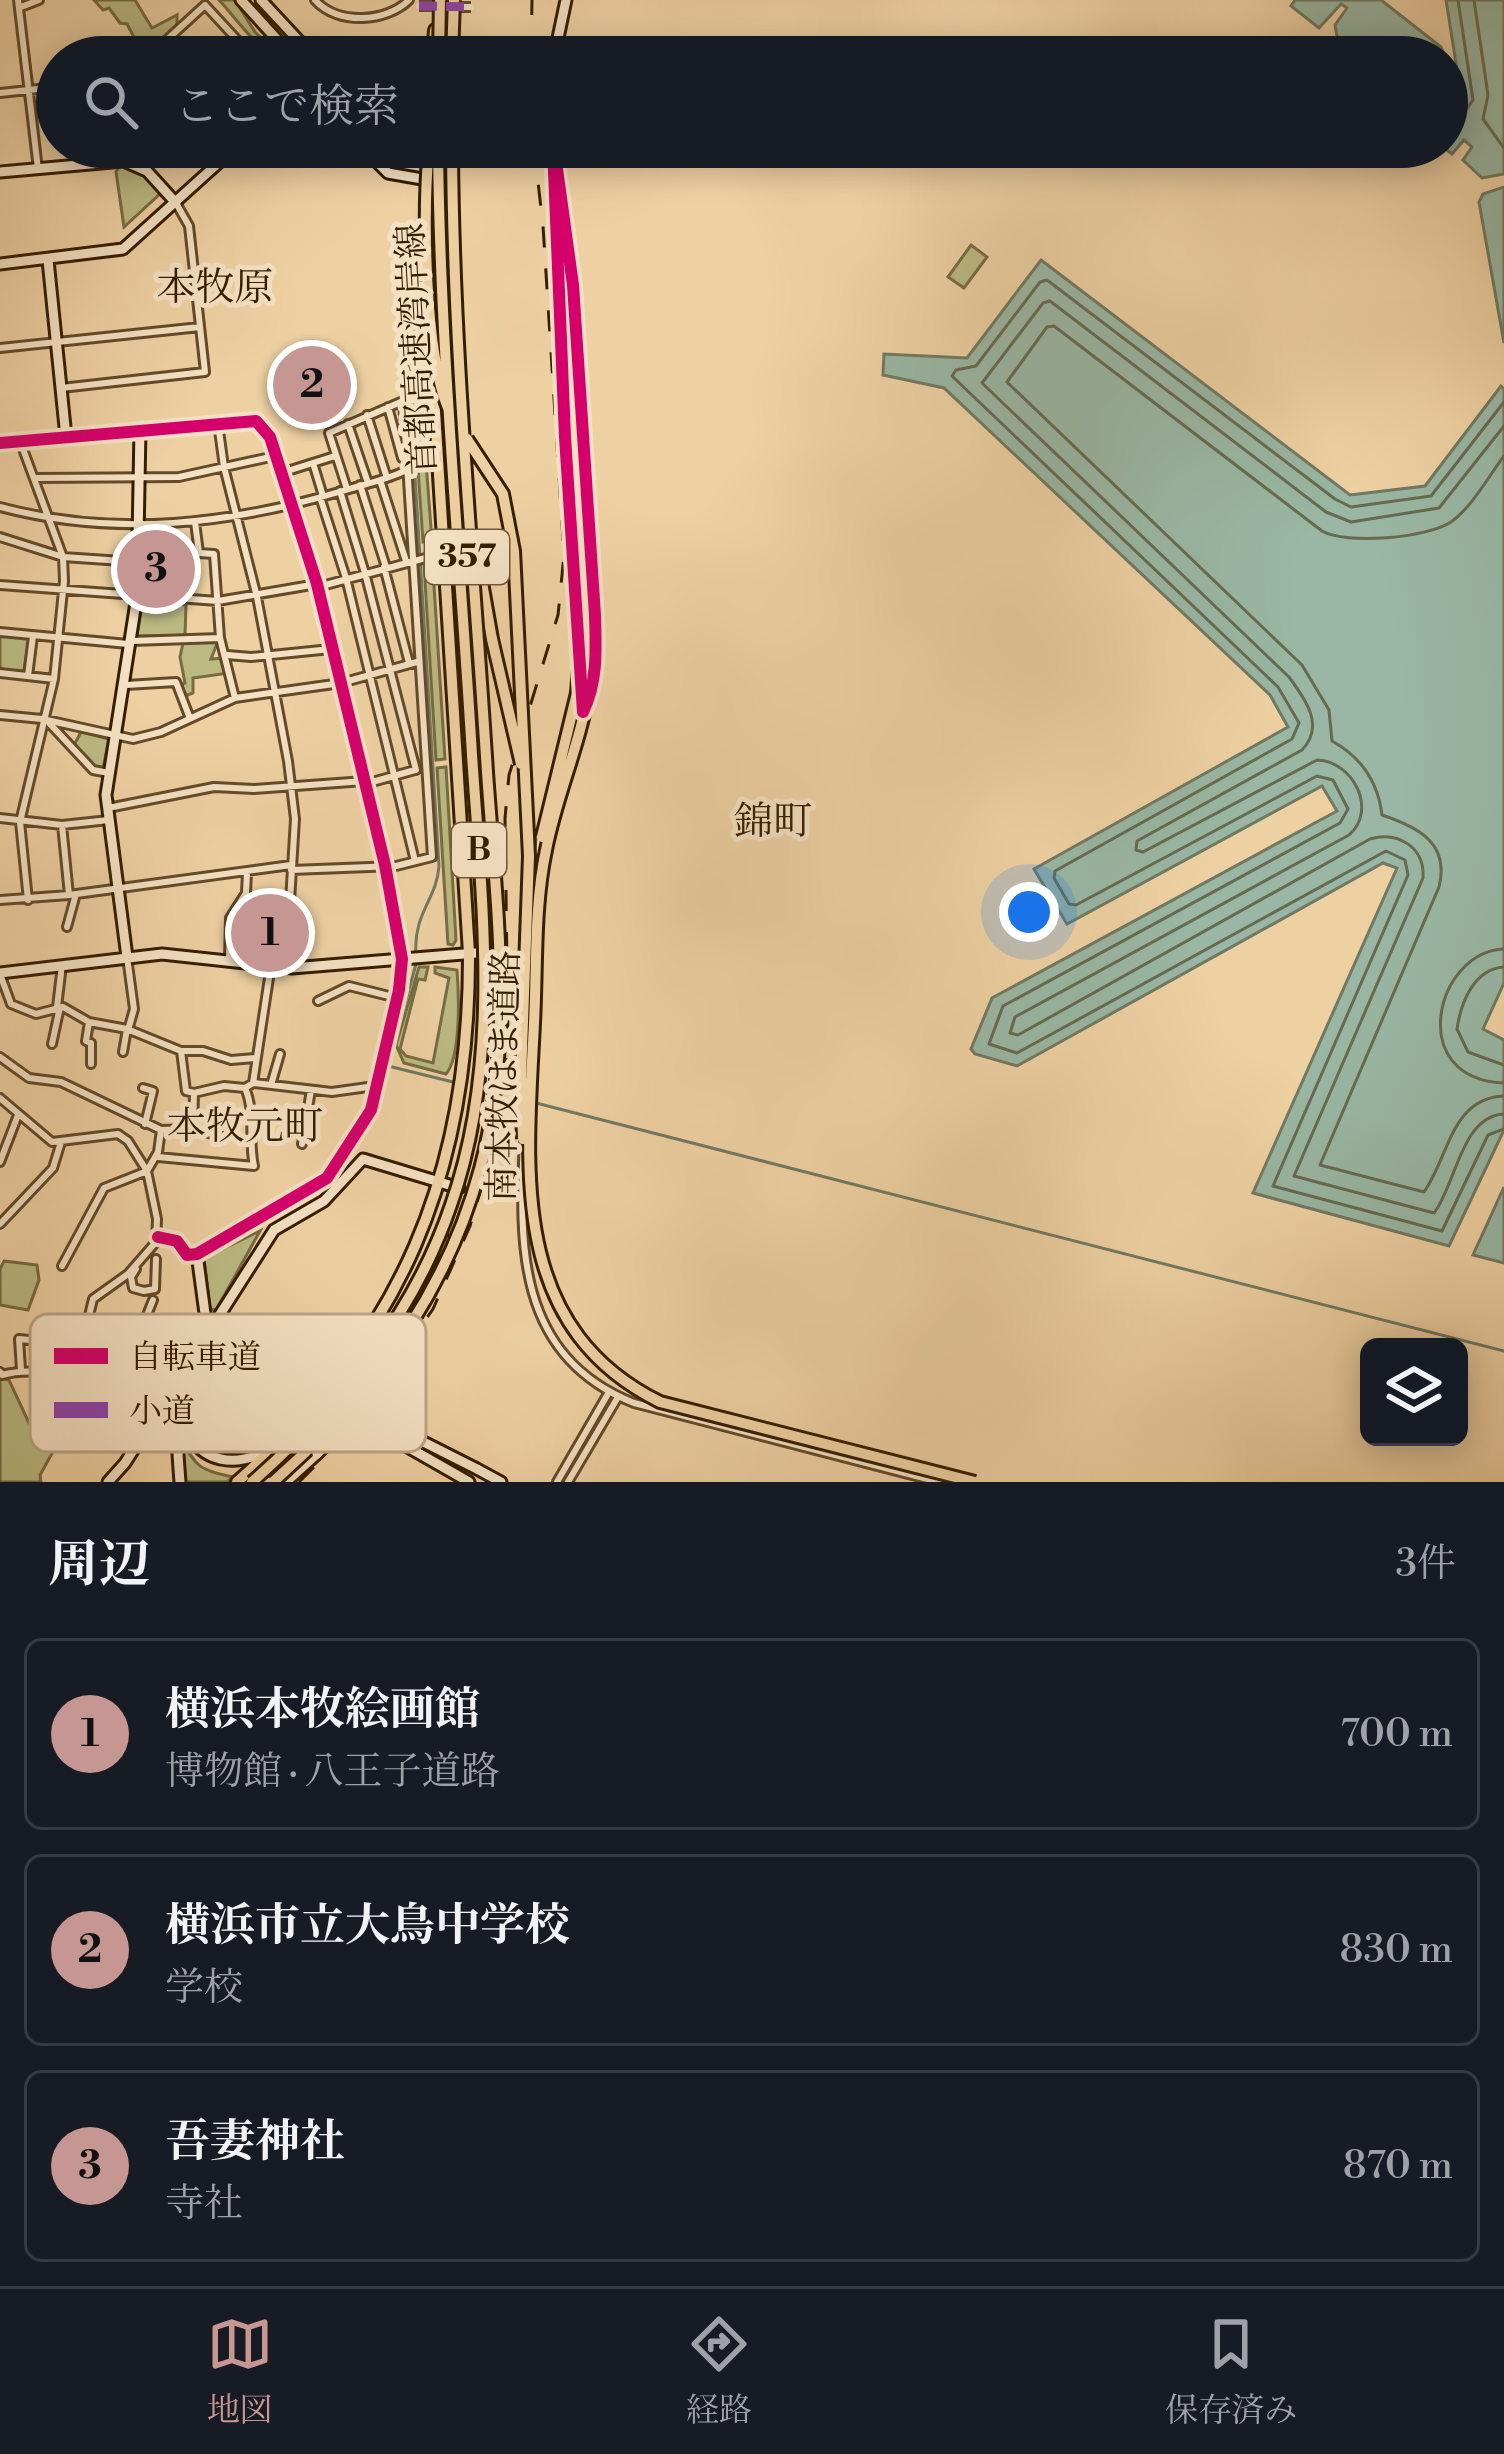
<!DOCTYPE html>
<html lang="ja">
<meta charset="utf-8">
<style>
body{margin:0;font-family:"Libre Bodoni","Noto Serif JP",serif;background:#242831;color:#f1f3f6}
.controls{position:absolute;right:36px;bottom:36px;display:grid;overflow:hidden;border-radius:18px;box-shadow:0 6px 30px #0003}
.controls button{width:108px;height:108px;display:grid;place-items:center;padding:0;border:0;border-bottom:3px solid #363941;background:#171b24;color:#f1f3f6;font:60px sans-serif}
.you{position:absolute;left:1029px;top:912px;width:42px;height:42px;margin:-30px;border:9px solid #fff;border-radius:50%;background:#1a73e8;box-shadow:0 0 0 18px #1a73e833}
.badge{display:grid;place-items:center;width:78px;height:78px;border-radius:50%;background:#c59692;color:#111;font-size:39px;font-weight:700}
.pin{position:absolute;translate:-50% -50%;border:6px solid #fff;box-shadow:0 3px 12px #0006}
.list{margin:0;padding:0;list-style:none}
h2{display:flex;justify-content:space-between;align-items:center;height:156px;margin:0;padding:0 48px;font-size:51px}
h2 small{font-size:39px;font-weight:400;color:#9ea1a6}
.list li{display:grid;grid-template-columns:78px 1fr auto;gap:36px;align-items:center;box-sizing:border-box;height:192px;margin:0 24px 24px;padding:0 24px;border:3px solid #363941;border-radius:18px}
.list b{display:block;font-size:45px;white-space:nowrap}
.list p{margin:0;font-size:39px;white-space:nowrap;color:#9ea1a6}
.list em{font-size:39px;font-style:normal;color:#9ea1a6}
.icon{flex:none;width:66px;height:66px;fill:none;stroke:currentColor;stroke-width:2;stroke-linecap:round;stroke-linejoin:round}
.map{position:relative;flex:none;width:1504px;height:1482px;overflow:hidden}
.search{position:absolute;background:#171b24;box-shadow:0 6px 30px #0003;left:36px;right:36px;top:36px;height:132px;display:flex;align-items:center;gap:30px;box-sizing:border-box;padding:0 42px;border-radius:66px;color:#9ea1a6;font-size:45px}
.sheet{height:804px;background:#171b24}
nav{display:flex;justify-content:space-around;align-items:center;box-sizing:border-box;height:168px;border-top:3px solid #363941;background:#171b24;font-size:33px;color:#9ea1a6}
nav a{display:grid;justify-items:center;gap:6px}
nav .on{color:#c59692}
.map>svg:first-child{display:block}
</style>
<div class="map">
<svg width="1504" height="1482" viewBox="0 0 1504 1482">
<rect width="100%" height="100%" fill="#eed1a3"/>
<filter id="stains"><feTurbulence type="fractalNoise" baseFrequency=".00167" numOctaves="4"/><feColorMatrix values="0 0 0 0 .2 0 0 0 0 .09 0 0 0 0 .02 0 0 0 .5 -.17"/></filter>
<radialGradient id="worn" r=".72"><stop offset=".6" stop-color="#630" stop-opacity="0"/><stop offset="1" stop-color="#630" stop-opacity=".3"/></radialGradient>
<!-- green -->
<path fill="#bcba83" stroke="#786c42" stroke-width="3" d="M94,0H135L152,28L177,15V26L144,56L127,24L120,23L109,8L103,10Z
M219,0H235L255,32L281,57C257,51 237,19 219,0Z
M121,164L139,171L161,193L124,227L116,172Z
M971,245L987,257L964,288L948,277Z
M401,307H412L421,391L417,396H412Z
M414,410H422L432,541L423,542Z
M424,565L433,570L445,759L436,760Z
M147,601L186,605L185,636H137L142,604Z
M0,635L29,637L24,672L0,669Z
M218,641L211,659L226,658L229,673L193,678V693L185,696L180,685L185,683L180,657L183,643Z
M81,732L109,739L103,768L92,766L73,747Z
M446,767L456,940L453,945L448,944L437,768Z
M419,967H428L425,980L418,979L400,1049L406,1056L433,1063L449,978L435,973V967L457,970C459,995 461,1057 446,1074L404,1063L396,1045Z
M260,1231L216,1310L210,1309L204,1258Z
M4,1261L37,1265L39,1280L28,1310L0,1305V1269Z
M0,1378L9,1380L29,1423L55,1448L40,1475L41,1482H0Z
M182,1439C195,1467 200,1470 233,1477L227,1482H184Z"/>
<!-- water -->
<path fill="#99b7a4" stroke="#717962" stroke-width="3" d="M1295,0H1381L1441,47L1445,57H1339L1344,54V45L1338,42L1335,25L1347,8L1341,4L1319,28L1291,6Z
M1446,0H1504V174L1482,178L1463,160L1472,147L1464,140L1452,154L1443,147H1447V69L1453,103L1462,101Z
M1504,187V343L1479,202L1483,194Z
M1041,260L1350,495L1425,486L1501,386L1504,389V983L1483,1029L1504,1040V1130L1449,1246L1253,1193L1397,868L1383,863L1017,1066L975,1054L971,1049L992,998L1337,811L1322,786L1067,924L1034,869L1288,727L1270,695L944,388L883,375L884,354L967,358Z
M1504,1187V1263L1473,1255Z"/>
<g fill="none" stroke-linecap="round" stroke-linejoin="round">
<!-- shore -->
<path stroke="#676a52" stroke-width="3" d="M1474,0L1488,95L1483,119L1504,148
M1447,112L1464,113L1473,100L1458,0
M1504,402L1431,496L1351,507L1335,499L1047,280L1040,282L976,366L956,370L952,376L1278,687L1299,723L1292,739L1055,871L1054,878L1069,904L1076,905L1317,776L1333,780L1348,809L1340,823L1003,1006L989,1044L1017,1053L1386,851L1405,860L1408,875L1273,1186L1442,1231L1488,1135L1504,1129
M1504,426L1439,508L1351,522L1326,512L1050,301L1043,303L982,383L1289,677C1306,700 1325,726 1302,750L1137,841L1136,850L1143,852L1317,760C1353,761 1378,810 1349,835L1015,1017L1010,1033L1018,1035L1370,839C1398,831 1425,847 1423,878L1294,1176L1434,1213C1456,1185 1461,1116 1504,1114
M1504,456C1488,477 1472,507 1451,522C1427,538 1346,545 1322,531L1054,326L1047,327L1007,382L1302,665L1329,710L1332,741C1361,757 1378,782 1382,815C1418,827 1450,843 1439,887L1320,1165L1424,1192C1449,1157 1451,1098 1504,1096
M1504,949C1436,951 1404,1079 1504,1083
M1504,967C1474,969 1461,1002 1457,1029L1468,1052L1504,1065"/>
<!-- stream -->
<path stroke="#717962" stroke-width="3" d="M411,411L439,866C437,899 413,913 416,954
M416,964L388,1066L457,1083
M536,1103L1504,1351"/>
<!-- street casing -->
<g stroke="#634a29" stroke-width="12">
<path id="street" d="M18,0L38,169
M315,0C338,26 387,22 409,0
M21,7L39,0
M148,57L205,5L253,57
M0,93L57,87
M140,166L160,147
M562,192L573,285L590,531
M557,272L573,564
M0,348L200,327
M61,388L205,372L189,226L176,203
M388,407L402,458
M367,415L387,478
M218,423L224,467L257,597L288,761L295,819L286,967
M348,424L368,483
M20,441L63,557L64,581L54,679L20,822L28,900
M313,463L323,496
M281,473L335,456
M35,478L179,477L275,456
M380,480L406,561
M360,485L386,567
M347,489L329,433L403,401L433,400
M340,491L365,573L416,770
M320,497L346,578L415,861
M0,507C116,538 232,524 346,490C365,484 390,479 406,470
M195,522L199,553L214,554L220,638L235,698
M0,537L63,557L137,562
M384,567L409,663
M0,585L218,601L317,584
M318,587L459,549
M0,632L128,644
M131,641L220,638
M227,655L251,657L331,649
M0,673L54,679
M28,676L33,636
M126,685L176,682L189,716
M0,715L42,719L133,739L161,732L235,698L341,683L417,662
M50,724L93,770L109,773
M365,784L415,770
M108,808L214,787L254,789L365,781
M0,818L62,825L109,820
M62,825L69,895
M291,870L396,866L432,857L403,401
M535,892L541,833
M0,900L69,895L291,865
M67,927L76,894
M127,957L134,1009L128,1030
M229,960L230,918L246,893L247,873
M0,974L11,1004L36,1014L63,1007L89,1022L127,1029L181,1051H203L231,1060L255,1058
M318,1001L349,986L397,998
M57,1007L62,965
M89,1022L86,1041L91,1043V1064
M52,1044L60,1007
M181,1051L186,1091L194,1093L224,1086L245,1088L253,1083L271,965
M123,1052L127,1029
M0,1057L29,1078L61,1082L161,1130
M254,1083L332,1092L375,1086
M271,1085L280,1054
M143,1088L153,1091L145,1124
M194,1093L193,1129L220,1136
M0,1098L52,1142L118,1134L128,1141L147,1171L158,1152L161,1130L193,1129
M524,1139C519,1245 516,1356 634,1403L939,1482
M302,1144L311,1090
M158,1157L254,1166C248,1140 256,1113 245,1088
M0,1162L18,1115
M0,1224L53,1168L61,1142
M158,1237L177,1241L187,1255L197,1254
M62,1266L104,1188L147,1171L157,1219L156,1242L128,1274L93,1299L82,1345L109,1363H123L137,1340L153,1300
M136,1269L131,1277L133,1288L144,1291L155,1289L156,1259
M21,1370L19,1339L40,1341L66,1357
M0,1372L2,1375C39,1365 85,1378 117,1397
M557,1482L609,1392
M568,1482L618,1397"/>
</g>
<!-- secondary casing -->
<g stroke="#351d00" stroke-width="15">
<path id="secondary" d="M241,0L293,57
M261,0L314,57
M554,57L566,0
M362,147L388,173L428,180
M383,147L402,159L434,162
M0,172L124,161L147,171L176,203
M48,260L66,437
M0,264L123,249L236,147
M0,443L256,421L270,437L317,584L385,865L402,959L399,990L371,1110L327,1178L197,1254L206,1321L211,1330
M127,957L106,795L137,596L140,429
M0,973L162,954L292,968L488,952
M213,1377C158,1417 200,1482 262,1453
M399,1442L469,1482
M477,1469L501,1482
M108,1482L125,1463L274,1230L324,1201L363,1159L459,1188
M180,1482C177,1439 170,1398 210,1370
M286,1482L317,1454"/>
</g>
<!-- highway casing -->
<g stroke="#351d00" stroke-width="16">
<path id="highway" d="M433,57L435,30
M445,147L449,238
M554,147L575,455
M474,537L492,639
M472,628L493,952L491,1030L480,1105
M394,1341L425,1285L443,1239
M237,1482C402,1337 470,1172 469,953L432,363"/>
</g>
<!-- street -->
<use href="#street" stroke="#f4e1c3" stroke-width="6"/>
<!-- secondary -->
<use href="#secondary" stroke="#f4e1c3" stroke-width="9"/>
<!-- highway -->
<use href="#highway" stroke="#eed1a3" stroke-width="10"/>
<!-- rail -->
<path stroke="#351d00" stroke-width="3" stroke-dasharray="21 21" stroke-linecap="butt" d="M531,57L532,0
M299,1482L348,1433L433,1309L470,1226L496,1138L508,1042L505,818L509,775L558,615L564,555L543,226L534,147"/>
<!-- street-bridge casing -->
<g stroke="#634a29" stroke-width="12" stroke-linecap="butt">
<path id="street-bridge" d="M419,6H439
M452,7H471"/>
</g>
<!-- secondary-bridge casing -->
<g stroke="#351d00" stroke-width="15" stroke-linecap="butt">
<path id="secondary-bridge" d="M210,1370L238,1361L273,1366L477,1469
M213,1377C270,1352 351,1412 399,1442
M372,1383L371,1402L384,1415
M317,1454C335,1436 346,1421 373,1430"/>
</g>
<!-- highway-bridge casing -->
<g stroke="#351d00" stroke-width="16" stroke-linecap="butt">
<path id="highway-bridge" d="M439,57L440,0
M452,57L454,0
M429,147C423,211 424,350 448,408
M467,439L503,494L514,551L529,856L521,1077L523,1139
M575,455C584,530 599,607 590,682C582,741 557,793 546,850C534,906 537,966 534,1023C527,1168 507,1326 660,1402L975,1482
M492,639L521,764
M542,837L577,693L581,642L577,524
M252,1482C339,1405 413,1317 451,1205C502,1060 482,905 472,755C460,553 440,350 438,147
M273,1482C370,1397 446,1295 480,1169C515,1040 496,903 487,772C474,564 453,355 452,147"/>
</g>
<!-- street-bridge -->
<use href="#street-bridge" stroke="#f4e1c3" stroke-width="6"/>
<!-- secondary-bridge -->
<use href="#secondary-bridge" stroke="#f4e1c3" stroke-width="9"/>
<!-- highway-bridge -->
<use href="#highway-bridge" stroke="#eed1a3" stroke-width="10"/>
<!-- quiet -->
<path stroke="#8e44ad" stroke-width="9" stroke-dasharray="18 9" stroke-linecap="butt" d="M419,6L471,7"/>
<!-- cycleway casing -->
<g stroke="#f4e1c3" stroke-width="20">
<path id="cycleway" d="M553,147L565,437L583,712C598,681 596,649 595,615L573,285L554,147
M0,443L256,421L270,437L317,584L385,865L402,959L399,990L371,1110L327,1178L197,1254L187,1255L177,1241L158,1237"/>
</g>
<!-- cycleway -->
<use href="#cycleway" stroke="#d6006c" stroke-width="12"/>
</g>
<g text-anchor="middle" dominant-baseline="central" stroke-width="10" stroke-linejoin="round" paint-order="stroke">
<!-- shield labels -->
<g fill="#f4e1c3" stroke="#6e583a" stroke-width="3">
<rect x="425" y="530" width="84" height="54" rx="9"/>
<rect x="452" y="823" width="54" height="54" rx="9"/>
</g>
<g font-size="33" font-weight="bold" fill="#351d00">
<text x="467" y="557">357</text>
<text x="479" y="850">B</text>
</g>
<!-- street labels -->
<g font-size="36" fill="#351d00" stroke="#f4e1c3">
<text transform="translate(418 349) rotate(-93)">首都高速湾岸線</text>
<text transform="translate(505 1076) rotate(-89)">南本牧はま道路</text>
</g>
<!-- neighbourhood labels -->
<g font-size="39" fill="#351d00" stroke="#f4e1c3">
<text x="215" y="288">本牧原</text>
<text x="773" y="822">錦町</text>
<text x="245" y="1127">本牧元町</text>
</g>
</g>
<!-- legend -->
<rect x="30" y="1314" width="396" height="138" rx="18" fill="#f4e1c3" stroke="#bba688" stroke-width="3"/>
<rect x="54" y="1348" width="54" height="16" fill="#d6006c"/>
<rect x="54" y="1402" width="54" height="16" fill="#8e44ad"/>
<g font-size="33" fill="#351d00">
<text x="129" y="1368">自転車道</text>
<text x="129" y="1422">小道</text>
</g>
<rect width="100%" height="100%" filter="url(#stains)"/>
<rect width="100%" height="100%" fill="url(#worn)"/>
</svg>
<div class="controls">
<button><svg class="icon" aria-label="layers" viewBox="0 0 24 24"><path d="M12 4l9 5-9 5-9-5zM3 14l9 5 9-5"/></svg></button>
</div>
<div class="you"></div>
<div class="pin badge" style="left:270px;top:933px">1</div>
<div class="pin badge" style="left:312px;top:385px">2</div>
<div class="pin badge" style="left:156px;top:569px">3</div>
<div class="search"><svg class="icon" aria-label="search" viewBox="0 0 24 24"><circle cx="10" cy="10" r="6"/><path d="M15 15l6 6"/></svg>ここで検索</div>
</div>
<section class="sheet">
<h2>周辺<small>3件</small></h2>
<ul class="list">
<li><span class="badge">1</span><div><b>横浜本牧絵画館</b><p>博物館 · 八王子道路</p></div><em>700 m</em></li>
<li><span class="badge">2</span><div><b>横浜市立大鳥中学校</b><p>学校</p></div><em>830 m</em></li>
<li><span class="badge">3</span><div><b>吾妻神社</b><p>寺社</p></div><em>870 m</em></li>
</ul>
</section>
<nav>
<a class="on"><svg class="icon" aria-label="map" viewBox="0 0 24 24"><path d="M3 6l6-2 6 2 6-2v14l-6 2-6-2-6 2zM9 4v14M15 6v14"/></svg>地図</a>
<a><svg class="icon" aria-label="directions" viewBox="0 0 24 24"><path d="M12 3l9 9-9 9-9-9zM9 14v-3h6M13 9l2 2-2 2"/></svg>経路</a>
<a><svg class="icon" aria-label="saved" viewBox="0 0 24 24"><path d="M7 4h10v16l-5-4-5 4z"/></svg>保存済み</a>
</nav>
